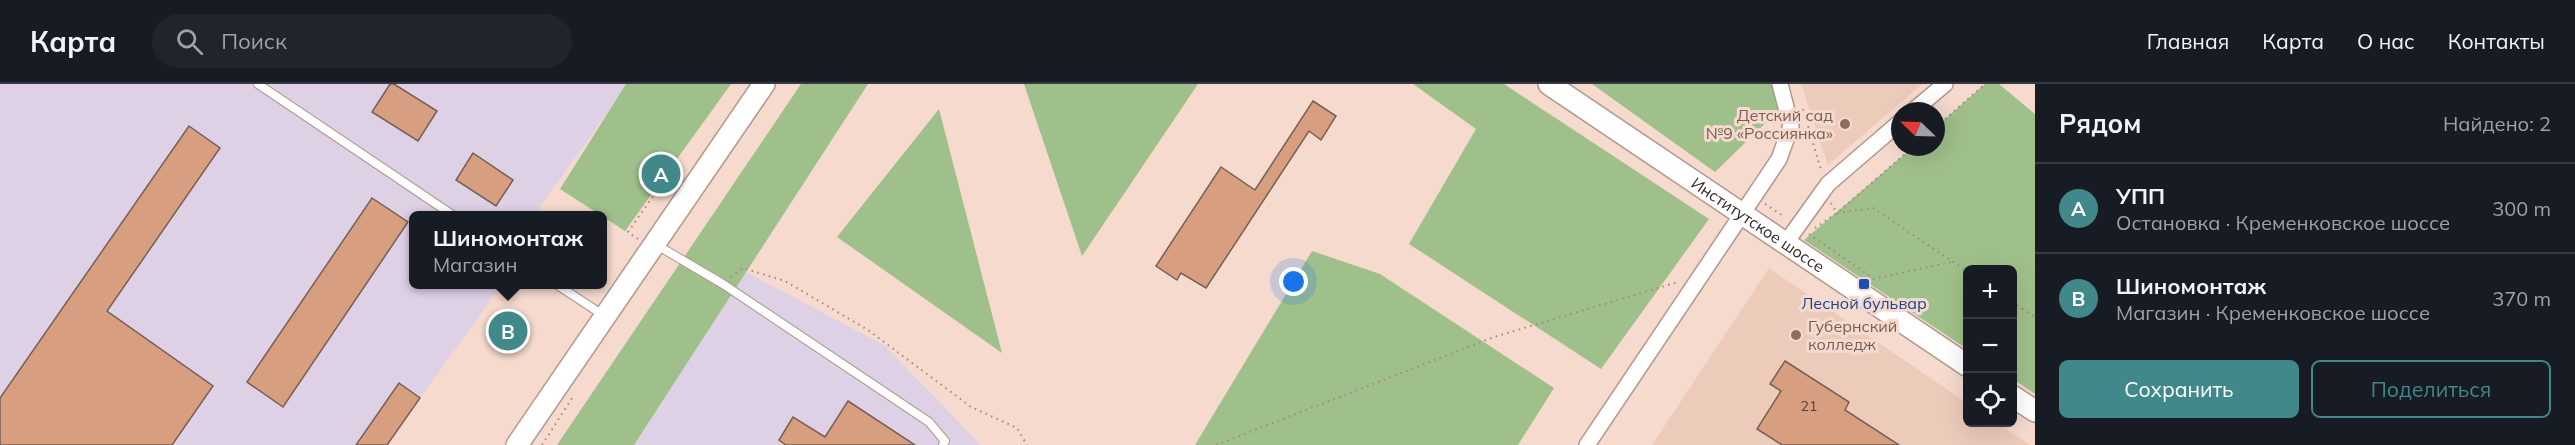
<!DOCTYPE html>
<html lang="ru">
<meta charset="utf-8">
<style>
body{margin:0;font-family:Mulish,sans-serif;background:#20242c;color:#f1f3f6}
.controls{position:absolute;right:18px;bottom:18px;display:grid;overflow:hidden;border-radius:9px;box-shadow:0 6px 24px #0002}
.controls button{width:54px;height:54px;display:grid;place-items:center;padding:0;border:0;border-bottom:2px solid #363941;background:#171b24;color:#f1f3f6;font:30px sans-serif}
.compass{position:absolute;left:1891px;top:18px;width:54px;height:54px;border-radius:50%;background:#171b24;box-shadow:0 6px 24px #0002;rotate:293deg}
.you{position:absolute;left:1294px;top:198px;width:21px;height:21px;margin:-15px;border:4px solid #fff;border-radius:50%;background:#1a73e8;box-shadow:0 0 0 9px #1a73e833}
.badge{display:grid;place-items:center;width:39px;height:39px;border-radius:50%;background:#408889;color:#fff;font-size:20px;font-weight:700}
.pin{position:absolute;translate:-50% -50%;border:3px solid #fff;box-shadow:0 2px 6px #0006}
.popup{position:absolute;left:409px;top:127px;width:198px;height:78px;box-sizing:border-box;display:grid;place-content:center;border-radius:9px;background:#171b24;filter:drop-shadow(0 2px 4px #0005);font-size:20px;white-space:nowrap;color:#9ea1a6}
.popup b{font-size:22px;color:#f1f3f6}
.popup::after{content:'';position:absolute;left:50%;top:100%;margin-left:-12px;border:12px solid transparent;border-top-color:#171b24}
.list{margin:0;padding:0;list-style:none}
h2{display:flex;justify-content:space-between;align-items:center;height:78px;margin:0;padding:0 24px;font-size:26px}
h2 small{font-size:20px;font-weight:400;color:#9ea1a6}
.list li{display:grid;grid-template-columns:39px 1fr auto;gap:18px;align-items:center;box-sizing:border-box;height:90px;padding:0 24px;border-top:2px solid #363941}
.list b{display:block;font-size:22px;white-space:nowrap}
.list p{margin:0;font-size:20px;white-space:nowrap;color:#9ea1a6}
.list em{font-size:20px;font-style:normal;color:#9ea1a6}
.actions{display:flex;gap:12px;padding:18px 24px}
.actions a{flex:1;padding:14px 0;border:2px solid #408889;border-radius:9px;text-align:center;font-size:21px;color:#408889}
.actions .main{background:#408889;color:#fff}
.icon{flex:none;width:33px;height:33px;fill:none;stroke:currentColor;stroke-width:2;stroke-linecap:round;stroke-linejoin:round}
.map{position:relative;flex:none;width:2035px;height:361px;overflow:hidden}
header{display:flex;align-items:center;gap:36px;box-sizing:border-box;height:84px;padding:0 30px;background:#171b24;border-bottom:2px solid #363941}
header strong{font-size:28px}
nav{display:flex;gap:33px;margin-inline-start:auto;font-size:21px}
.search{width:420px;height:54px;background:#20242c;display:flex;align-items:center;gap:15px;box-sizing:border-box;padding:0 21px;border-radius:33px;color:#9ea1a6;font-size:22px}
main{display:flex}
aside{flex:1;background:#171b24}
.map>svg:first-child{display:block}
</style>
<header>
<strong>Карта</strong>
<div class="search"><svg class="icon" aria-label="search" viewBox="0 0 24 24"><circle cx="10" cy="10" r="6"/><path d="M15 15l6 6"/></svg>Поиск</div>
<nav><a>Главная</a><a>Карта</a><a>О нас</a><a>Контакты</a></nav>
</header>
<main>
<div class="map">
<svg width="2035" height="361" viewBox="0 0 2035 361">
<rect width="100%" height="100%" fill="#f5dacd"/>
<!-- industrial -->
<path fill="#ded1e5" d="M0,0H628L534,131L414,132V200L501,202L386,361H0Z
M746,188L884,261L981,361H634Z"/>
<!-- built -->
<path fill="#eccbbb" d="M1801,0H1922L1828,81Z
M1769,184L1967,319L1968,338L1997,339L2030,361H1652Z"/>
<!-- green -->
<path fill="#a0c08b" d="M626,0H731L625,147L560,105Z
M801,0H868L634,361H557Z
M1024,0H1198L1082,172Z
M1413,0H1504L1709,135L1601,285L1409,160L1476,45Z
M1592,0H1771L1781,24L1715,88Z
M1985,0H1999L2035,30V310L2013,295L2012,186H1968L1967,265L1804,156L1913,63H1936V43Z
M939,25L1002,269L837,153Z
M1312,167L1380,190L1554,304L1518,361H1195Z"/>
<!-- building -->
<path fill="#d89e80" stroke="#765f54" stroke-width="1.5" d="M390,0H394L437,27L418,57L372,28Z
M1313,17L1336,32L1321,56L1309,47L1206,204L1181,189L1177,196L1156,182L1221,83L1255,106Z
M189,42L220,64L107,227L213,302L172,361H0V314Z
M473,69L513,96L496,122L456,96Z
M372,114L408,138L283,323L247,298Z
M1785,277L1849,318L1845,326L1899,361H1782L1757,345L1781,307L1770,300Z
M399,299L420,314L387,361H356Z
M848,317L915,361H786L779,356L793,333L825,353Z"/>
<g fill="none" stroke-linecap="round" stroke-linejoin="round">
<!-- lane casing -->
<g stroke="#b0978b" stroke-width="10">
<path id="lane" d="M258,0L454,132
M655,160L723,200L929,338L945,357L943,361
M556,200L603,231"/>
</g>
<!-- street casing -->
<g stroke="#b0978b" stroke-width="18">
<path id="street" d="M1913,27L1945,0
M1785,160L1828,100L1900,38
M1587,361L1779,75L1791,42L1780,0"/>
</g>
<!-- secondary casing -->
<g stroke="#b0978b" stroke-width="24">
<g id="secondary">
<path id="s1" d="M1549,0L1968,282"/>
<path d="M2012,312L2035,327"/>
<path d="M517,361L764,0"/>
</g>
</g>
<!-- path -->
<path stroke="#9c897f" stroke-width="2" stroke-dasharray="1.5 4.5" stroke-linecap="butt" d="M1803,25L1821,86
M1936,43L1985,0
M1831,119L1837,129L1873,124L1968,188
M1765,120L1785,133
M1815,144L1837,129L1913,63
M1809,150L1874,195
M638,155L628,148L663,98L661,90
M731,193L743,184L785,197L868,246L971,323L1017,344L1027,361
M1873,195L1952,178
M2012,218L2035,233
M542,361L574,311
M1216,361L1494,253L1678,198"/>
<!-- lane -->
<use href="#lane" stroke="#fff" stroke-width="8"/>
<!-- street -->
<use href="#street" stroke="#fff" stroke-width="15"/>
<!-- secondary -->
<use href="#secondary" stroke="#fff" stroke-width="21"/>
</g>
<!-- markers -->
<g fill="#8d6e63" stroke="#f5dacd" stroke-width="2">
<circle cx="1845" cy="40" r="6"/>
<circle cx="1796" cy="251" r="6"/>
</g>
<rect fill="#1a4fb4" stroke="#f5dacd" stroke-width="2" x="1858" y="194" width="12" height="12" rx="3"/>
<g text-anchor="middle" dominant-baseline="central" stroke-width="6" stroke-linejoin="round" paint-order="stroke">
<!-- number labels -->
<g font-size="14" fill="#584237">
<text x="1809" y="322">21</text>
</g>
<!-- education labels -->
<g font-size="16" fill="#785e54" stroke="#f5dacd" text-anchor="end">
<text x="1833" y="31">Детcкий сад<tspan x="1833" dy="18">№9 «Россиянка»</tspan></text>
<text x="1808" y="242" text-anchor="start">Губернский<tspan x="1808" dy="18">колледж</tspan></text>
</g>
<!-- street labels -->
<g font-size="16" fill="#2e241f" stroke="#f5dacd">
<text stroke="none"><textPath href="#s1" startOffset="252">Институтское шоссе</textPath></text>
</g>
<!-- transit labels -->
<g font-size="16" fill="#164399" stroke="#f5dacd">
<text x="1864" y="219">Лесной бульвар</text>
</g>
</g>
</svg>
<div class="controls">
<button>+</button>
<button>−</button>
<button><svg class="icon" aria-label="locate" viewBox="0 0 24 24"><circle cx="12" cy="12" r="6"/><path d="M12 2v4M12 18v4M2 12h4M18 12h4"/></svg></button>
</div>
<svg class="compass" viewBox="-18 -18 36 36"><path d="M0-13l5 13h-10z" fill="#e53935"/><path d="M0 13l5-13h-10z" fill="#9ea1a6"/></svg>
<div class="you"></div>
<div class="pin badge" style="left:661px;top:90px">A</div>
<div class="pin badge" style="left:508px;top:247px">B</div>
<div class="popup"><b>Шиномонтаж</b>Магазин</div>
</div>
<aside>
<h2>Рядом<small>Найдено: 2</small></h2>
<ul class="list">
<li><span class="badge">A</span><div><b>УПП</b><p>Остановка · Кременковское шоссе</p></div><em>300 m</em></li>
<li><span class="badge">B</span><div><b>Шиномонтаж</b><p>Магазин · Кременковское шоссе</p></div><em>370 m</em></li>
</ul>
<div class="actions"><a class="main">Сохранить</a><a>Поделиться</a></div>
</aside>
</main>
